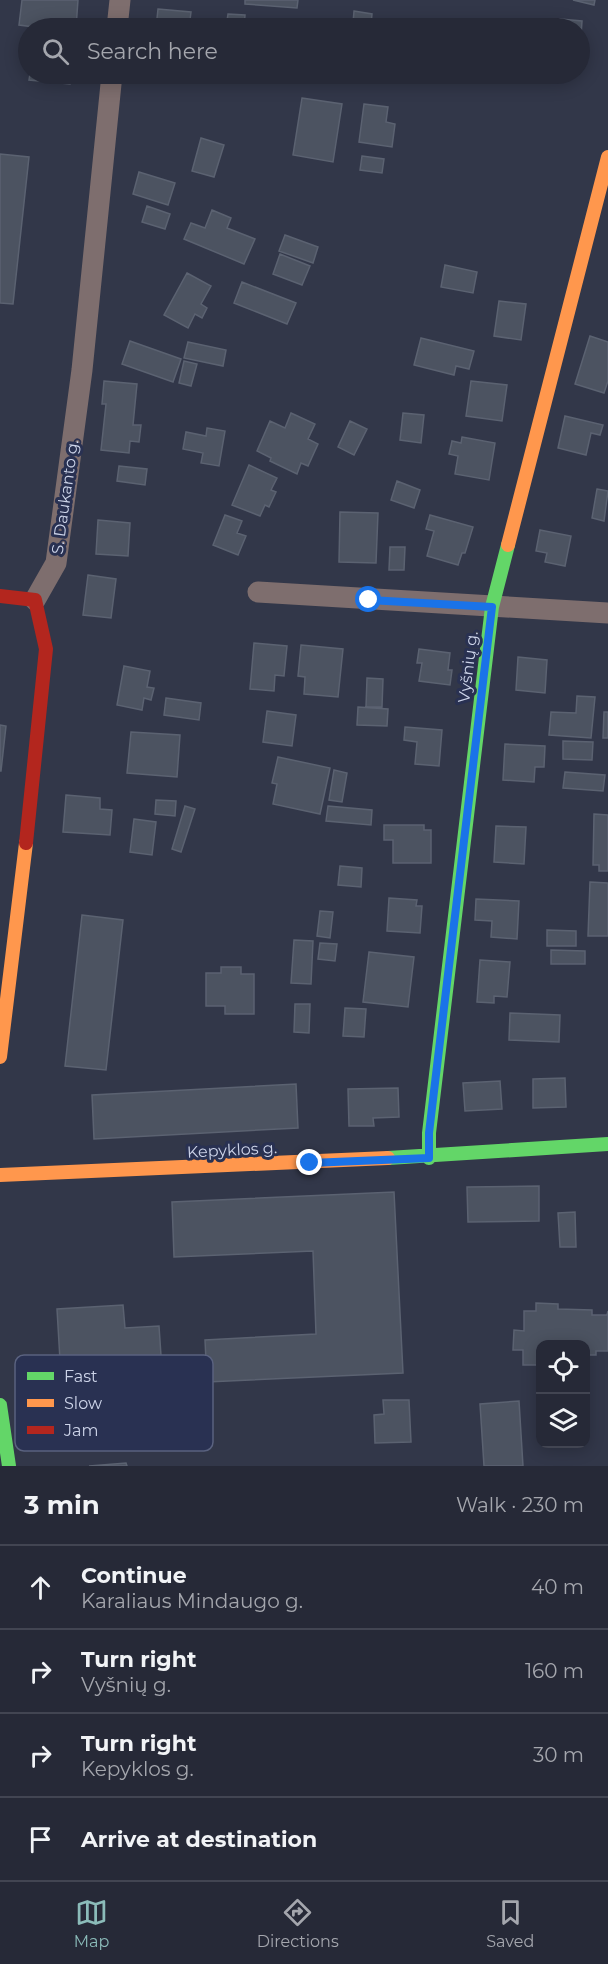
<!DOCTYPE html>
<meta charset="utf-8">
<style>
body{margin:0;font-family:Montserrat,sans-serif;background:#2e313f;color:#f1f3f6}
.controls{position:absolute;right:18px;bottom:18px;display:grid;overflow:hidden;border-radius:12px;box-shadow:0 3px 15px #0003}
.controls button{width:54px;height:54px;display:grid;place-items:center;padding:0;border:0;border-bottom:2px solid #424552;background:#262937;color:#f1f3f6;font:30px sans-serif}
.stop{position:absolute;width:18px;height:18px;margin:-14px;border:4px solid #1a73e8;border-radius:50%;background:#fff}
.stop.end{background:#1a73e8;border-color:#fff;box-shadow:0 2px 6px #0008}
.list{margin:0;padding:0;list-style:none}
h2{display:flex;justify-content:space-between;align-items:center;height:78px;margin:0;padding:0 24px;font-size:26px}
h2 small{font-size:20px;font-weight:400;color:#a4a6ad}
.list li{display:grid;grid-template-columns:39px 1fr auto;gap:18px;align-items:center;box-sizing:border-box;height:84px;padding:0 24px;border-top:2px solid #424552}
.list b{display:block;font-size:22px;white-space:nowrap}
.list p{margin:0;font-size:20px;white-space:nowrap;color:#a4a6ad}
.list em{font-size:20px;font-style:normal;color:#a4a6ad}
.icon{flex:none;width:33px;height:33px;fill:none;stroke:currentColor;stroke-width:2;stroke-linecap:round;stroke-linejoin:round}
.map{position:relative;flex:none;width:608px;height:1466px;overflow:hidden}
.search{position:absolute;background:#262937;box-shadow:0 3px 15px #0003;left:18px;right:18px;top:18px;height:66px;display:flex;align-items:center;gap:15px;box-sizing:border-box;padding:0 21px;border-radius:33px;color:#a4a6ad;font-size:22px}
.sheet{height:414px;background:#262937}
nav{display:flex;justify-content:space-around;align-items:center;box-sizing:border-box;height:84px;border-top:2px solid #424552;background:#262937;font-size:16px;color:#a4a6ad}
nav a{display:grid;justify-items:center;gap:3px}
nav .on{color:#8bbbb9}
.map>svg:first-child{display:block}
</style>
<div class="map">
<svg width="608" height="1466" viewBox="0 0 608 1466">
<rect width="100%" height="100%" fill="#323749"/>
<!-- building -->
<path fill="#4c5361" stroke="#5b6271" stroke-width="1.5" d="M22,0H78L76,28H34V27L19,25Z
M245,0H298L297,8L245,4Z
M573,0H595L594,5Z
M158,9L191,12L189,28H156Z
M354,11L372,14L371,25L353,23Z
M228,14L245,15L244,28H226Z
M560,19L582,21L580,52V28H559Z
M30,74H71L70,84L29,80Z
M302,98L342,104L333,162L293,155Z
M364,104L388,107L386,122L395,124L392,147L359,142Z
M201,138L224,145L214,177L192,171Z
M0,154L29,157L13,304L0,303Z
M362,156L384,159L382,173L360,170Z
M139,172L175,183L168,205L133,194Z
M147,206L170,214L165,229L142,222Z
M212,210L231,218L227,228L255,239L244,264L184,239L191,223L205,228Z
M285,235L318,247L313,263L279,251Z
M280,254L310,266L302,285L273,274Z
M445,265L477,272L473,293L441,287Z
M187,273L211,286L201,304L207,308L202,318L195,314L188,328L164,315Z
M242,282L296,303L287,324L234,303Z
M499,301L526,304L521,340L494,336Z
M590,336L608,342V381L604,393L575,384Z
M421,338L474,351L469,369L456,366L454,375L414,365Z
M130,341L181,359L173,382L122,364Z
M188,342L226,350L223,366L184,358Z
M184,361L197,364L191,386L179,383Z
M104,381L137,384L133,425H141L139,442L130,441L129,453L101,450L106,404H102Z
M471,381L507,385L502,421L466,416Z
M291,413L315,424L308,439L318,444L308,466L301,463L297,474L270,461L271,458L257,451L270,421L285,428Z
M403,413L424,415L421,443L400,440Z
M565,416L603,425L600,435L591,433L586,455L558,448Z
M350,421L367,429L354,455L338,447Z
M207,428L225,431L219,466L201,463L203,453L183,449L186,432L206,436Z
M462,437L495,443L489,480L455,474L458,456L449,454L452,441L461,443Z
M249,465L277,478L271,490L276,492L269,507L265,505L260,516L232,505Z
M119,466L147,469L145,485L117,481Z
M397,481L420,490L414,508L391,500Z
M597,489L608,491L604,521L592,518Z
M340,512L378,513L376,563L339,562Z
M225,515L242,521L237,533L246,536L238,555L213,545Z
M430,515L473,527L465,553H462L458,565L427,556L434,531L426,529Z
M98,520L130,523L128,556L96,554Z
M540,530L571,536L565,566L545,562L547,553L536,551Z
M390,547H405L404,570H389Z
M88,575L116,579L111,618L83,615Z
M254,643L287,646L284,676L275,675L274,691L250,689Z
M301,645L343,649L338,697L304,694L305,677L298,676Z
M419,649L450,653L448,670H452L450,685L419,681L422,663H417Z
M518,657L547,660L545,693L516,690Z
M124,666L150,671L147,687L154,688L151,700L144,698L142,710L117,705Z
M367,678L383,679L382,707H366Z
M577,696L595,697L591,738L549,735L551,712L576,713Z
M166,698L201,703L199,720L164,715Z
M358,707L388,709L387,726L357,725Z
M267,711L296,715L292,746L263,742Z
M604,712H608V738H603Z
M0,725L6,726L1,771H0Z
M405,727L442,730L439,766L415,764L417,742L404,740Z
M131,732L180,735L177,777L127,773Z
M563,741L593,742L592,760L563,759Z
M505,744L545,746L544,767H535L534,782L503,780Z
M278,757L330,768L320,814L273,804L277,784L272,783Z
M334,770L347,773L342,802L329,800Z
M565,772L605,775L603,791L563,788Z
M66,795L100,798V809L112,810L110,835L63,832Z
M156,800L176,801L175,816L155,814Z
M185,806L195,809L181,852L172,849Z
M328,806L372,810L371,825L326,821Z
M594,814L608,815V871H599V865H593Z
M134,819L156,822L152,855L130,852Z
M384,825H424V830H431V863H393V840H384Z
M496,826L526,827L524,864L494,862Z
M340,866L362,868L361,887L338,885Z
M590,882L608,883V936H588Z
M389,898L417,900L416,906H422L420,933L387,931Z
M476,899L519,901L517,939L491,937L492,921L475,920Z
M320,911L333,912L330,938L317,936Z
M82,915L123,920L106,1070L65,1066Z
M547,930L576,931V946H547Z
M294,940L313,941L311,984L291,983Z
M320,943L337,944L335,961L318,959Z
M551,950L585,951V964H551Z
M369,952L414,957L408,1007L363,1002Z
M480,960L510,962L507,997L494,996V1003L477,1002Z
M221,967H241V974H254V1014H225V1006H206V973H221Z
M295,1004H310L309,1033L294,1032Z
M345,1008L366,1009L364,1037L343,1036Z
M510,1013L560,1015L559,1042L509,1040Z
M565,1078L566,1107L533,1108V1079Z
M500,1081L502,1109L465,1111L463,1083Z
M296,1084L298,1128L94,1139L92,1095Z
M398,1088L399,1117L373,1118L374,1126H349L348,1089Z
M539,1186V1221L468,1222L467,1187Z
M394,1192L403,1373L207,1382L205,1340L316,1334L313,1251L174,1257L172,1202Z
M575,1212L576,1247H560L558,1213Z
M536,1303L558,1304V1309L592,1310V1315H607L608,1311V1351H596V1355H586V1344H540V1365H523V1350H513L514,1330L524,1331V1311H536Z
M123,1305L125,1328L159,1326L163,1385L125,1387L126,1408L63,1411L57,1309Z
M383,1400H409L411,1442L375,1443L374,1415L384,1414Z
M519,1401L523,1466H484L480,1404Z
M126,1463L127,1466H89Z"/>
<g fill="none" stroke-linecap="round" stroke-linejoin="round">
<!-- street -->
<path stroke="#7e6e6e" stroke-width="21" d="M117,28L120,0
M258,592L608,613
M35,600L56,563L82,370L112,74"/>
<!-- fast -->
<path stroke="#63d668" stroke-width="14" d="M388,1158L608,1144
M429,1158V1133L492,607L508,545
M0,1405L9,1466"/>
<!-- slow -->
<path stroke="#ff974d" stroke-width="14" d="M508,545L608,157
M0,1057L26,843
M0,1175L388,1158"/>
<!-- jam -->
<path stroke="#b3261e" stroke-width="14" d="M0,596L35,600L46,649L26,843"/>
</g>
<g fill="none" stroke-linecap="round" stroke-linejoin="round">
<!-- route -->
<path stroke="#1a73e8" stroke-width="8" d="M310,1163L429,1158V1133L492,607L369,600"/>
</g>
<g text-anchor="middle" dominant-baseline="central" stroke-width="6" stroke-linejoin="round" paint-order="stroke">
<!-- street labels -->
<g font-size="16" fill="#cdd4e9" stroke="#293152">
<text transform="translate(65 497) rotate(-82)">S. Daukanto g.</text>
<text transform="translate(468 667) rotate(-83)">Vyšnių g.</text>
<text transform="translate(232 1150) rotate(-3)">Kepyklos g.</text>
</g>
</g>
<!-- legend -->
<rect x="15" y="1355" width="198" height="96" rx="9" fill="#293152" stroke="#5a627f" stroke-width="1.5"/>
<rect x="27" y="1372" width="27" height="8" fill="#63d668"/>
<rect x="27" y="1399" width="27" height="8" fill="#ff974d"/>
<rect x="27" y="1426" width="27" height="8" fill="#b3261e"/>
<g font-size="16" fill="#cdd4e9">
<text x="64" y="1382">Fast</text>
<text x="64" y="1409">Slow</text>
<text x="64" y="1436">Jam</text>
</g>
</svg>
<div class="controls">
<button><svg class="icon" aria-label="locate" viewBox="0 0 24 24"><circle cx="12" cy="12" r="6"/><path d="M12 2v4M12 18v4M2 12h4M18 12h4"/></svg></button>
<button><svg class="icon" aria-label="layers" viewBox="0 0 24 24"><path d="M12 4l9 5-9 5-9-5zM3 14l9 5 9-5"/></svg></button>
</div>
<div class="stop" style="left:369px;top:600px"></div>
<div class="stop end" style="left:310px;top:1163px"></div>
<div class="search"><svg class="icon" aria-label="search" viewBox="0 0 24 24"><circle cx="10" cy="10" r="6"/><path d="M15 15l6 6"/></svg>Search here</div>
</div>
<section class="sheet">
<h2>3 min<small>Walk · 230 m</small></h2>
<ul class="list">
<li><svg class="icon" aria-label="ahead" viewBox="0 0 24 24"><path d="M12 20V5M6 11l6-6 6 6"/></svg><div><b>Continue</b><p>Karaliaus Mindaugo g.</p></div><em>40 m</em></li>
<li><svg class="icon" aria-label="right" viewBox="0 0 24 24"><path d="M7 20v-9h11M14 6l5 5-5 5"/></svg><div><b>Turn right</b><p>Vyšnių g.</p></div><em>160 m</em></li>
<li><svg class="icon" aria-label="right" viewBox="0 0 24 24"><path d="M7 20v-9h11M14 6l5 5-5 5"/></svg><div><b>Turn right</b><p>Kepyklos g.</p></div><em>30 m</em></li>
<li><svg class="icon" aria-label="arrive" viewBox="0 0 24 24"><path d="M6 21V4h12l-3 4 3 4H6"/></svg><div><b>Arrive at destination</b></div></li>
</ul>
</section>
<nav>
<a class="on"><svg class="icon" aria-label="map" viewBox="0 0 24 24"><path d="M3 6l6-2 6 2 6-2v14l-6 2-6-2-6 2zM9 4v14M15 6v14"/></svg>Map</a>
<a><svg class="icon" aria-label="directions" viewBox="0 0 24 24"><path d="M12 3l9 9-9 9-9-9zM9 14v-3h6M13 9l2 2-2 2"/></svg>Directions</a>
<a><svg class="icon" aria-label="saved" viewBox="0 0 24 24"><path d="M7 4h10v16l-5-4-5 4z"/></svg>Saved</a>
</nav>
